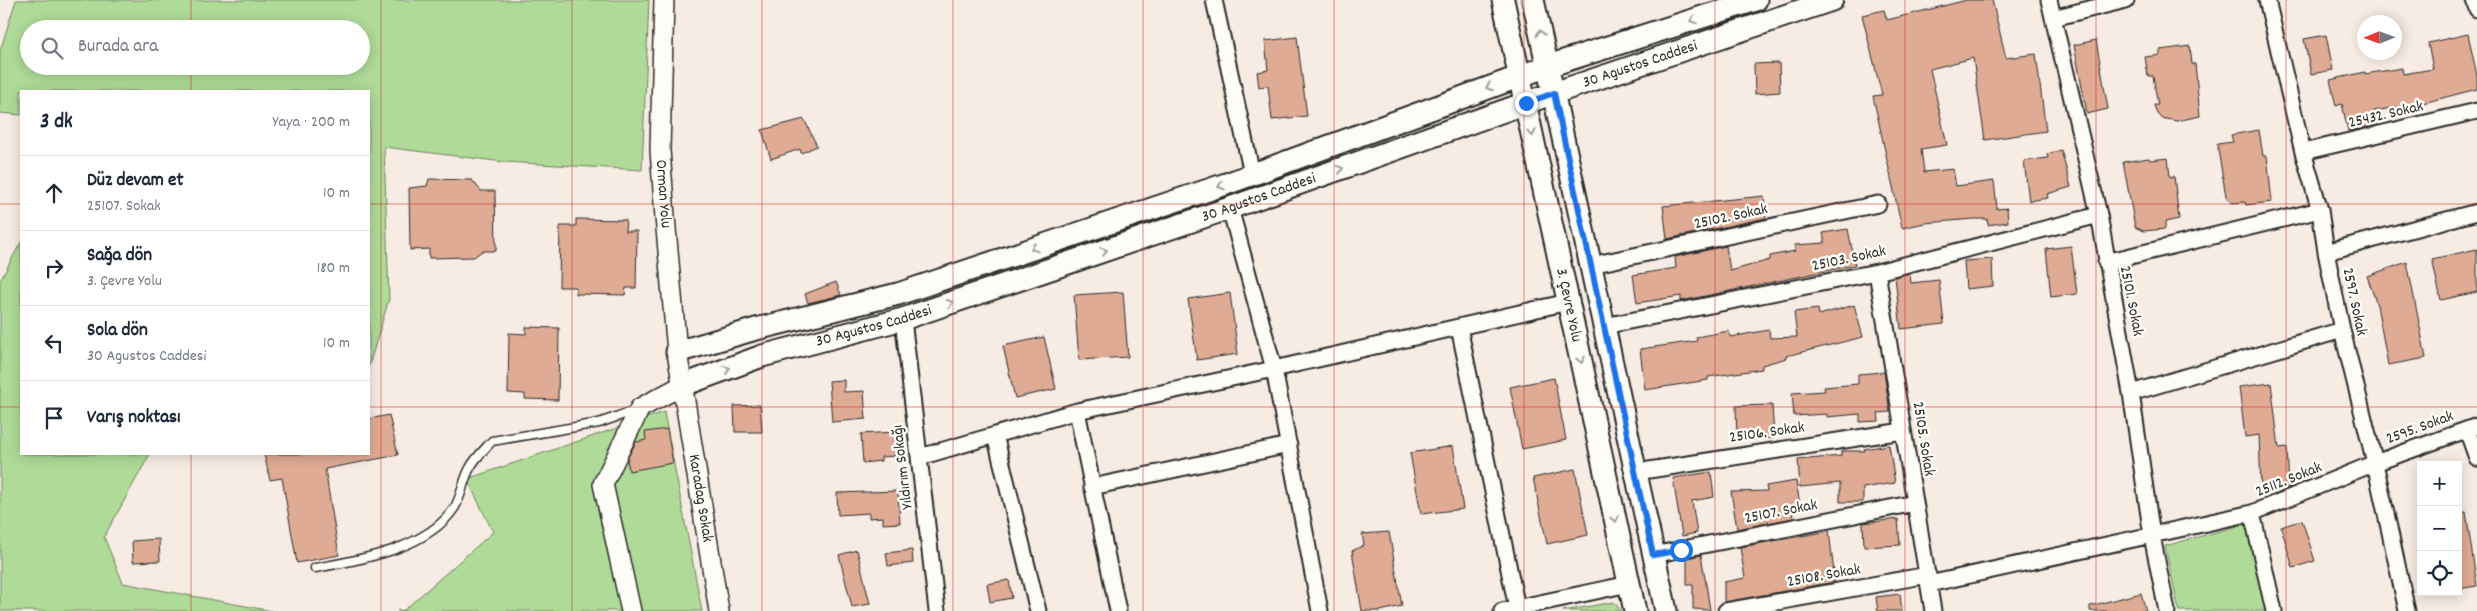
<!DOCTYPE html>
<html lang="tr">
<meta charset="utf-8">
<style>
body{margin:0;font-family:Dekko,sans-serif;background:#f6f6f7;color:#1f2937}
.controls{position:absolute;right:15px;bottom:15px;display:grid;overflow:hidden;border-radius:0px;box-shadow:0 2px 12px #0003}
.controls button{width:45px;height:45px;display:grid;place-items:center;padding:0;border:0;border-bottom:1px solid #e0e1e3;background:#fff;color:#1f2937;font:25px sans-serif}
.compass{position:absolute;left:2357px;top:15px;width:45px;height:45px;border-radius:50%;background:#fff;box-shadow:0 2px 12px #0003;rotate:269deg}
.stop{position:absolute;width:15px;height:15px;margin:-11px;border:4px solid #1a73e8;border-radius:50%;background:#fff}
.stop.end{background:#1a73e8;border-color:#fff;box-shadow:0 1px 5px #0008}
.list{margin:0;padding:0;list-style:none}
h2{display:flex;justify-content:space-between;align-items:center;height:65px;margin:0;padding:0 20px;font-size:21px}
h2 small{font-size:16px;font-weight:400;color:#747a83}
.list li{display:grid;grid-template-columns:32px 1fr auto;gap:15px;align-items:center;box-sizing:border-box;height:75px;padding:0 20px;border-top:1px solid #e0e1e3}
.list b{display:block;font-size:19px;white-space:nowrap}
.list p{margin:0;font-size:16px;white-space:nowrap;color:#747a83}
.list em{font-size:16px;font-style:normal;color:#747a83}
.icon{flex:none;width:28px;height:28px;fill:none;stroke:currentColor;stroke-width:2;stroke-linecap:round;stroke-linejoin:round}
.map{position:relative;flex:none;width:2477px;height:611px;overflow:hidden}
.search{position:absolute;background:#fff;box-shadow:0 2px 12px #0003;left:20px;top:20px;width:350px;height:55px;display:flex;align-items:center;gap:12px;box-sizing:border-box;padding:0 18px;border-radius:28px;color:#747a83;font-size:19px}
.panel{position:absolute;background:#fff;box-shadow:0 2px 12px #0003;left:20px;top:90px;width:350px;height:365px;border-radius:0px}
.map>svg:first-child{display:block}
</style>
<div class="map">
<svg width="2477" height="611" viewBox="0 0 2477 611">
<rect width="100%" height="100%" fill="#f7ece3"/>
<filter id="ink" filterUnits="userSpaceOnUse"><feTurbulence type="fractalNoise" baseFrequency=".02" numOctaves="2"/><feDisplacementMap in="SourceGraphic" scale="10" xChannelSelector="R" yChannelSelector="G"/><feConvolveMatrix kernelMatrix="1 2 1 2 8 2 1 2 1" color-interpolation-filters="sRGB"/></filter>
<g filter="url(#ink)">
<!-- green -->
<path fill="#afda97" stroke="#6d8261" fill-rule="evenodd" d="M16,0H649L642,170L504,162L384,147L389,299L369,366V91H21V115L0,113V51ZM29,29H361V66H29Z
M21,242V454H150L104,537L123,583L272,611H0V281Z
M664,412L702,611H397L404,610L493,532L467,479Z
M2249,523L2268,611H2179L2165,546Z
M1614,602L1621,611H1563Z"/>
<!-- building -->
<path fill="#dfab94" stroke="#2b2b2b" d="M1967,0H1992L2006,58L2036,54L2046,131L1985,140L1973,58L1930,69L1947,145L1921,149L1924,172L1953,169L1956,186L1994,181L1997,209L2007,208L2008,222L1988,225L1987,219H1974L1925,223L1902,228L1873,96L1882,95L1862,15L1884,10L1887,20Z
M2468,34L2477,76V89L2423,103L2374,111L2377,125L2348,131L2342,104L2336,106L2330,80L2365,72V74L2402,68L2403,74L2433,69L2428,43Z
M2326,35L2333,70L2311,74L2304,39Z
M1297,37L1307,116L1272,120L1268,86L1259,87L1257,72L1268,70L1265,41Z
M2096,40L2108,109L2087,114L2074,45Z
M2190,46L2192,64H2195L2200,116L2177,121L2161,118L2157,114L2154,105H2158L2153,76H2148L2145,57L2160,55V50Z
M1779,63L1780,92L1755,94L1754,64Z
M804,119L817,146L801,153L800,149L771,159L762,130Z
M2259,130L2263,156H2267L2272,202L2246,205L2245,202L2231,203L2226,196L2217,144L2233,142L2231,135Z
M2061,150L2071,187L2047,194L2048,198L2029,201L2024,161L2048,158L2047,154Z
M2149,158L2150,160L2168,158L2170,177L2174,176L2179,219L2165,222V229L2143,231L2135,227L2123,162Z
M429,179L472,180L481,191H495L496,251H482L474,257L429,258V249L410,250L409,188L427,186Z
M1764,196L1766,218L1667,239L1663,206Z
M576,219L626,220L625,231H637L636,288H626L625,295L576,294V287H559L560,226H576Z
M1848,229L1855,265L1681,301V296L1637,303L1633,275L1676,268L1675,257L1726,246L1730,271L1770,260V256L1795,251V245L1825,243L1823,233Z
M2071,246L2077,294L2051,297L2046,249Z
M2477,249V292L2441,300L2432,259Z
M1992,259L1993,286L1966,289L1964,261Z
M2407,262L2426,358L2388,365L2377,305L2367,276Z
M1910,273L1911,283L1939,280L1944,324L1901,329L1895,277Z
M836,282L841,295L808,303L805,294Z
M1123,292L1128,357L1079,360L1074,295Z
M1230,293L1238,354L1197,360L1188,299Z
M1854,305L1863,337L1786,356L1787,358L1762,365V369L1708,377V380L1645,390L1640,349L1697,341L1696,337L1729,331L1730,337L1769,330L1770,338L1797,337L1794,312L1818,309L1819,315Z
M526,327L559,328L558,400L525,399V394L508,393L509,333L526,334Z
M1044,337L1056,389L1015,398L1003,346Z
M1884,372L1890,412L1878,413L1879,421L1860,422V414L1827,417V414L1794,416L1792,393L1825,391L1824,387L1858,384V374Z
M1554,378L1566,440L1522,449L1510,387Z
M844,380V392L864,391L866,419L832,422L829,381Z
M2271,383L2279,448L2287,447L2289,488L2261,489L2259,435L2245,437L2239,387Z
M760,405L762,432H735L734,406Z
M1772,405L1774,438L1737,440L1736,406Z
M389,415L398,455L325,469L339,555L297,563L282,478L270,480L264,454H369V419Z
M667,429L673,463L629,471L627,459L636,442L646,440L645,432Z
M894,432L895,456L881,457V461L863,463L861,434Z
M1889,445L1895,483L1863,488V502H1840V483L1800,487L1798,460L1841,456V451H1865L1864,449Z
M1453,446L1463,509L1421,514L1410,453Z
M1575,469L1588,535L1547,544L1533,478Z
M1711,472L1714,497L1692,501L1697,533L1682,536L1673,478Z
M1796,481L1800,505L1792,507L1793,518L1737,529L1731,492L1767,491L1766,486Z
M898,491L900,523L883,524V517L869,518V513L838,515L837,493Z
M2466,512L2477,586L2458,589V513Z
M1898,519L1900,545L1864,547L1863,523Z
M2302,520L2315,561L2293,568L2281,527Z
M1829,531L1835,582L1724,602V582L1745,578L1740,547Z
M1389,532L1402,606L1380,611H1362L1352,551L1364,545L1362,534Z
M159,539L160,561L133,562L132,541Z
M857,550L870,604L852,607L839,555Z
M912,550L913,563L888,566L886,553Z
M1701,555L1706,584L1710,610L1693,609V585H1687V558Z
M1009,580L1012,598L990,602L987,584Z
M2141,593L2146,611H2090V606Z
M1900,594L1902,611H1878L1876,597Z"/>
<g fill="none" stroke-linecap="round" stroke-linejoin="round">
<!-- service casing -->
<g stroke="#2b2b2b" stroke-width="11">
<path id="service" d="M315,568C360,560 428,549 455,507C462,495 463,480 470,468C475,458 485,449 492,441L599,423L636,410"/>
</g>
<!-- minor casing -->
<g stroke="#2b2b2b" stroke-width="19">
<path id="minor" d="M1214,0L1252,174
M2049,0L2099,215L2131,393L2152,536L2167,611
M2267,0L2303,152L2320,210L2326,252L2342,330L2375,463L2407,611
M2474,0L2477,9
M2053,18L2126,0
M2303,152L2477,111
M1230,208L1274,369L1320,611
M2326,252L2477,212
M2106,262L2320,210
M1591,265L1878,204
M1877,272L1933,611
M903,319L937,611
M1604,326L1877,272L2099,215
M1459,327L1517,608
M2131,393L2342,330
M1077,411L1118,611
M2467,430L2477,458
M995,435L1038,611
M920,457L1077,411L1274,369L1568,302
M1636,472L1903,431
M1092,487L1289,445
M1653,555L1915,503
M1929,584L2252,513
M1502,611L1629,584
M1726,611L1928,575
M2274,611L2252,513L2375,463L2477,426"/>
</g>
<!-- tertiary casing -->
<g stroke="#2b2b2b" stroke-width="22">
<g id="tertiary">
<path id="s1" d="M664,0L660,150L665,217L677,352L719,611"/>
<path d="M631,611L603,484L640,408L681,386"/>
</g>
</g>
<!-- secondary casing -->
<g stroke="#2b2b2b" stroke-width="25">
<g id="secondary">
<path id="s2" d="M1503,0L1635,611"/>
<path d="M1533,0L1666,611"/>
<path d="M677,352L756,329L898,294L1226,184L1548,66L1756,0"/>
<path id="s3" d="M681,386L762,356L903,319L1230,208L1554,93L1832,0"/>
</g>
</g>
<!-- service -->
<use href="#service" stroke="#fdfcf7" stroke-width="8"/>
<!-- minor -->
<use href="#minor" stroke="#fdfcf7" stroke-width="15"/>
<!-- tertiary -->
<use href="#tertiary" stroke="#fdfcf7" stroke-width="19"/>
<!-- secondary -->
<use href="#secondary" stroke="#fdfcf7" stroke-width="21"/>
</g>
<!-- one-way arrows -->
<defs><path id="oneway-chevron" d="M-2-3.5L2.5 0L-2 3.5" fill="none" stroke-width="1.6" stroke-linecap="round" stroke-linejoin="round" transform="scale(1.25)"/></defs>
<g stroke="#9e9e9b">
<use href="#oneway-chevron" transform="translate(1693 20) rotate(162)"/>
<use href="#oneway-chevron" transform="translate(1540 33) rotate(-103)"/>
<use href="#oneway-chevron" transform="translate(1489 87) rotate(160)"/>
<use href="#oneway-chevron" transform="translate(1532 133) rotate(78)"/>
<use href="#oneway-chevron" transform="translate(1340 169) rotate(-19)"/>
<use href="#oneway-chevron" transform="translate(1221 186) rotate(161)"/>
<use href="#oneway-chevron" transform="translate(1034 248) rotate(162)"/>
<use href="#oneway-chevron" transform="translate(1104 251) rotate(-19)"/>
<use href="#oneway-chevron" transform="translate(950 303) rotate(-19)"/>
<use href="#oneway-chevron" transform="translate(1581 360) rotate(78)"/>
<use href="#oneway-chevron" transform="translate(727 369) rotate(-20)"/>
<use href="#oneway-chevron" transform="translate(1615 519) rotate(78)"/>
</g>
</g>
<g fill="none" stroke-linecap="round" stroke-linejoin="round" filter="url(#ink)">
<!-- route -->
<path stroke="#1a73e8" stroke-width="6" d="M1526,103L1554,93L1653,555L1681,550"/>
</g>
<!-- grid -->
<path fill="none" stroke="#d62828" stroke-width="1" stroke-opacity="0.55" d="M191,0V29M381,0V611M572,0V611M762,0V611M953,0V611M1143,0V611M1334,0V611M1524,0V611M1715,0V611M1905,0V611M2096,0V611M2286,0V611M191,66V91M0,204H21M369,204H2477M0,407H21M369,407H2477M191,454V611"/>
<g text-anchor="middle" dominant-baseline="central" stroke-width="5" stroke-linejoin="round" paint-order="stroke">
<!-- street labels -->
<g font-size="16" fill="#2b2b2b" stroke="#fdfcf7">
<text stroke="none"><textPath href="#s3" startOffset="1012">30 Agustos Caddesi</textPath></text>
<text transform="translate(2386 115) rotate(-13)">25432. Sokak</text>
<text stroke="none"><textPath href="#s1" startOffset="194">Orman Yolu</textPath></text>
<text stroke="none"><textPath href="#s3" startOffset="608">30 Agustos Caddesi</textPath></text>
<text transform="translate(1731 217) rotate(-12)">25102. Sokak</text>
<text transform="translate(1849 259) rotate(-12)">25103. Sokak</text>
<text transform="translate(2131 301) rotate(79)">25101. Sokak</text>
<text transform="translate(2354 302) rotate(78)">2597. Sokak</text>
<text stroke="none"><textPath href="#s2" startOffset="312">3. Çevre Yolu</textPath></text>
<text stroke="none"><textPath href="#s3" startOffset="202">30 Agustos Caddesi</textPath></text>
<text transform="translate(2420 428) rotate(-20)">2595. Sokak</text>
<text transform="translate(1767 433) rotate(-8)">25106. Sokak</text>
<text transform="translate(1923 439) rotate(81)">25105. Sokak</text>
<text transform="translate(903 467) rotate(-97)">Yıldırım Sokağı</text>
<text transform="translate(2289 480) rotate(-22)">25112. Sokak</text>
<text stroke="none"><textPath href="#s1" startOffset="501">Karadag Sokak</textPath></text>
<text transform="translate(1781 512) rotate(-11)">25107. Sokak</text>
<text transform="translate(1824 576) rotate(-10)">25108. Sokak</text>
</g>
</g>
</svg>
<div class="controls">
<button>+</button>
<button>−</button>
<button><svg class="icon" aria-label="locate" viewBox="0 0 24 24"><circle cx="12" cy="12" r="6"/><path d="M12 2v4M12 18v4M2 12h4M18 12h4"/></svg></button>
</div>
<svg class="compass" viewBox="-18 -18 36 36"><path d="M0-13l5 13h-10z" fill="#e53935"/><path d="M0 13l5-13h-10z" fill="#747a83"/></svg>
<div class="stop" style="left:1681px;top:550px"></div>
<div class="stop end" style="left:1526px;top:103px"></div>
<div class="search"><svg class="icon" aria-label="search" viewBox="0 0 24 24"><circle cx="10" cy="10" r="6"/><path d="M15 15l6 6"/></svg>Burada ara</div>
<section class="panel">
<h2>3 dk<small>Yaya · 200 m</small></h2>
<ul class="list">
<li><svg class="icon" aria-label="ahead" viewBox="0 0 24 24"><path d="M12 20V5M6 11l6-6 6 6"/></svg><div><b>Düz devam et</b><p>25107. Sokak</p></div><em>10 m</em></li>
<li><svg class="icon" aria-label="right" viewBox="0 0 24 24"><path d="M7 20v-9h11M14 6l5 5-5 5"/></svg><div><b>Sağa dön</b><p>3. Çevre Yolu</p></div><em>180 m</em></li>
<li><svg class="icon" aria-label="left" viewBox="0 0 24 24"><path d="M17 20v-9H6M10 6l-5 5 5 5"/></svg><div><b>Sola dön</b><p>30 Agustos Caddesi</p></div><em>10 m</em></li>
<li><svg class="icon" aria-label="arrive" viewBox="0 0 24 24"><path d="M6 21V4h12l-3 4 3 4H6"/></svg><div><b>Varış noktası</b></div></li>
</ul>
</section>
</div>
